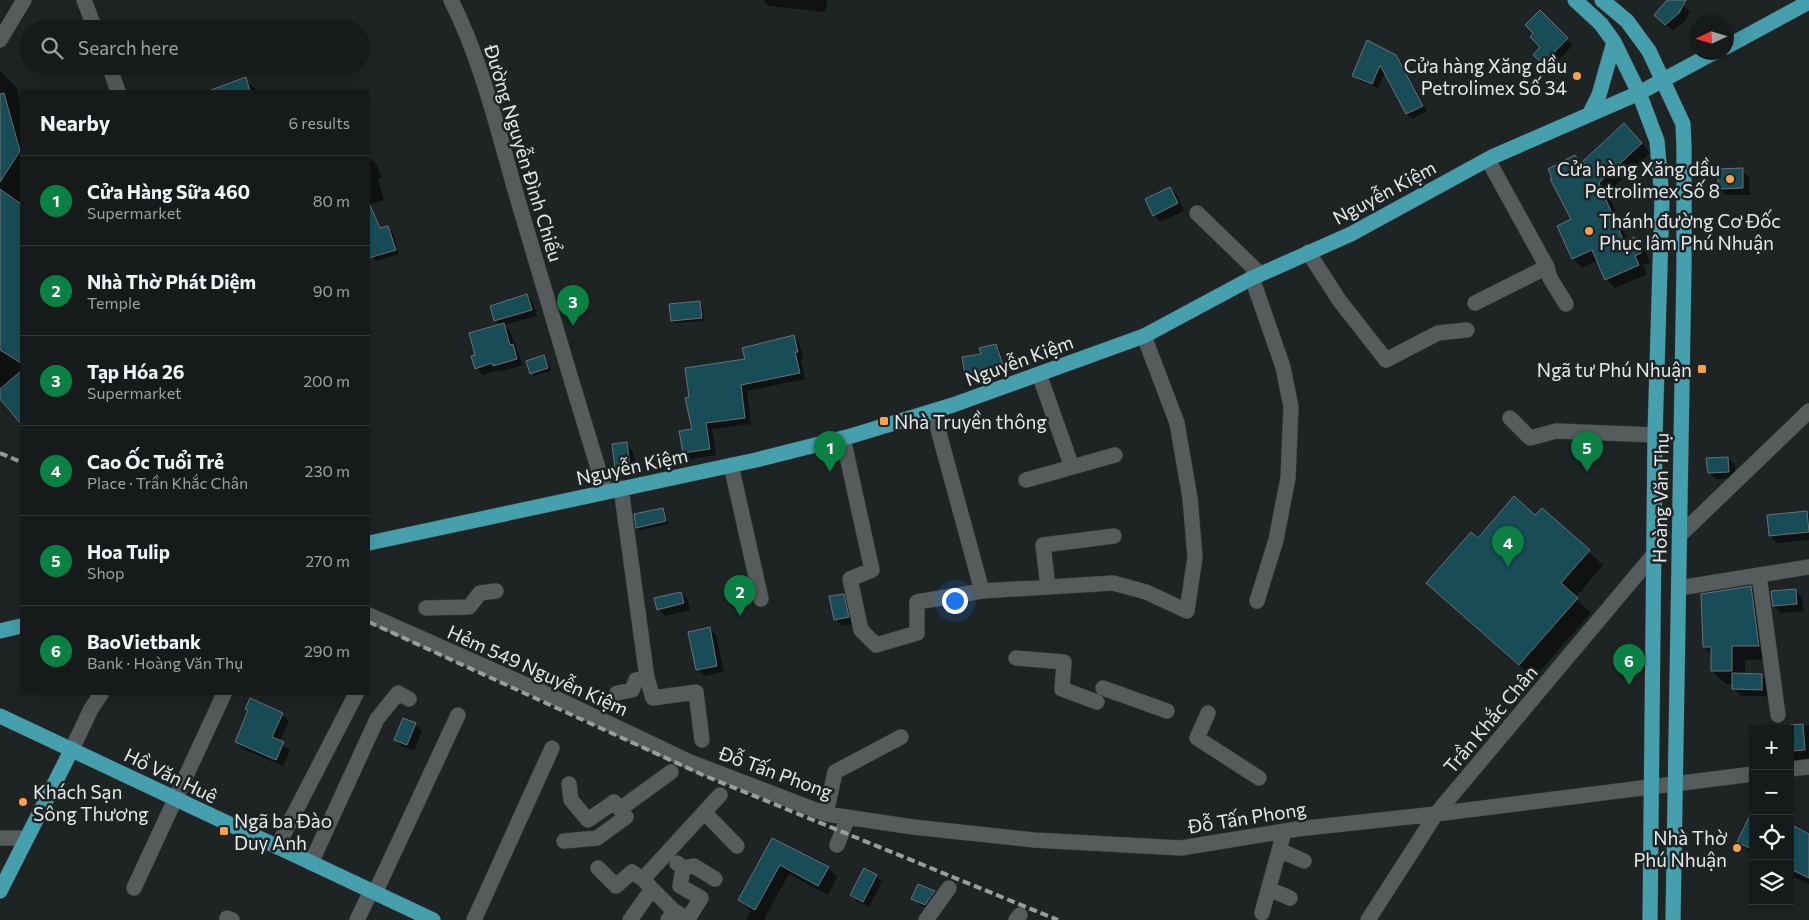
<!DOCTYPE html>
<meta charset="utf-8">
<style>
body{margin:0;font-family:Commissioner,sans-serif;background:#1f2323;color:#f1f3f6}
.controls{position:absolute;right:15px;bottom:15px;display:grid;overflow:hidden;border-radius:0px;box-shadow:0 5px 20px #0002}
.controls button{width:45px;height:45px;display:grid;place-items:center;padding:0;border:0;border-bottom:1px solid #353839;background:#161a1a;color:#f1f3f6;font:25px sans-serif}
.compass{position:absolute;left:1689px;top:15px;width:45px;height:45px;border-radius:50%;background:#161a1a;box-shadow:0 5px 20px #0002;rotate:266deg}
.you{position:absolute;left:954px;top:600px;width:18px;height:18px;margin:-12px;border:4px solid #fff;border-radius:50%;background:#1a73e8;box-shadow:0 0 0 8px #1a73e833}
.badge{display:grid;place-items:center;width:32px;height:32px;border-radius:50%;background:#0b8043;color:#fff;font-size:16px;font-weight:700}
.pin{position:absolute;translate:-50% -41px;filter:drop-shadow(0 1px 2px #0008)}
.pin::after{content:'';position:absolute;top:26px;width:18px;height:15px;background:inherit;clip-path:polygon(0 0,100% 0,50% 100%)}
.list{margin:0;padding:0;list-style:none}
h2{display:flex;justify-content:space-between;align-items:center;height:65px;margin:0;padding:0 20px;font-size:21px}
h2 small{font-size:16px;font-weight:400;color:#9ea1a2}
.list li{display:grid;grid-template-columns:32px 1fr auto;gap:15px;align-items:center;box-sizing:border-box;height:90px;padding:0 20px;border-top:1px solid #353839}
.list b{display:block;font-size:19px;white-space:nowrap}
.list p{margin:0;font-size:16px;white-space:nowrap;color:#9ea1a2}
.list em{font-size:16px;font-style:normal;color:#9ea1a2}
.icon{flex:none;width:28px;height:28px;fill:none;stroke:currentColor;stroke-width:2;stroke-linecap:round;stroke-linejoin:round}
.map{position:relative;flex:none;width:1809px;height:920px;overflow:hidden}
.search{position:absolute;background:#161a1a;box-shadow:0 5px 20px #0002;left:20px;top:20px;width:350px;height:55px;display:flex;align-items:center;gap:12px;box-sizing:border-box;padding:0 18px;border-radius:28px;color:#9ea1a2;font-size:19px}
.panel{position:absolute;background:#161a1a;box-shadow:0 5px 20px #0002;left:20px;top:90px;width:350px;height:605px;border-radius:0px}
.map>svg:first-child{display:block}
</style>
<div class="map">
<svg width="1809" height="920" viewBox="0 0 1809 920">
<rect width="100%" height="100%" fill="#1e2323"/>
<!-- shadow -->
<path fill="#0007" d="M763,0H827L826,12L769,6Z
M1669,0H1678L1690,12L1686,20L1673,31L1662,22Z
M1540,12L1573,45L1550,69L1535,55L1542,47L1535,33Z
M1395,56L1401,62L1427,111L1413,119L1407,114L1385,71L1378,88L1359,81L1354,75Z
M0,71L17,88L21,105V201L20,204L21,205V422L0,398Z
M245,79L258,91H210Z
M1633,134L1650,153L1608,192L1628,241L1634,238L1643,247L1650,262L1643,265L1647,274L1615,288L1606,279L1598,260L1582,268L1573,259L1558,226L1573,220L1575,157L1582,164Z
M372,160L377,165L381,178L378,179L384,200L370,204L381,229L387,227L392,231L399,254L376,261L372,257L369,250V161Z
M1742,170L1749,177L1750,195H1726L1719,188Z
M1170,188L1177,195L1184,211L1161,222L1154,215Z
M527,296L532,301L537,316L504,325L510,331L523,365L500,372L498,370L483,375L476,369L472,357L476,356L501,326L495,320Z
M700,303L703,306L704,321L675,323L672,320Z
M793,336L799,342L803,358L801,359L805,379L747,391L751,424L712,429L716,455L690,459L684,453L693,430L690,398L746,360Z
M996,345L999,348L1005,368L970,377L967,374L982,355Z
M544,357L547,360L551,371L534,376L531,373Z
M626,444L633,451L636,473L623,475L617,468Z
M1728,458L1735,465L1736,478L1716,479L1709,473Z
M662,509L665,512L668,524L640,530L637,527Z
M1542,510L1603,565L1575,598L1591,613L1534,678L1428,583L1478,539L1536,517Z
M1807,512L1809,515V540L1777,543L1770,536L1768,516Z
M1751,587L1764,601L1772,659L1745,660V675H1761L1768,682V696H1741L1734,689V684H1726L1712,671V655L1704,647Z
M1795,590L1802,597L1804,611L1781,613L1774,606Z
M681,593L688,600L690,610L665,616L658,609Z
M843,595L850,602L855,624L842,626L835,619Z
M709,628L716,635L724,672L704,676L697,669Z
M247,709L282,714L289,721L279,742L290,750L283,766L243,749L236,742L249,711Z
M415,725L422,731L414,751L402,746L395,739Z
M1809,725V758L1790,761V729H1763Z
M1753,812V856L1738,841Z
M1790,826L1809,835V884L1790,875Z
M772,840L828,868L837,877L828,895L789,874L764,919L766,920H746L751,911L739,900Z
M876,876L882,882L869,907L857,901L852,895Z
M918,885L934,892L941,899L933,911L920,905L913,898Z"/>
<!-- building -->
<path fill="#184d57" stroke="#6b7172" d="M1667,0H1686L1679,13L1665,25L1654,15Z
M1540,10L1568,38L1543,64L1533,55L1540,47L1530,37L1533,33L1525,25Z
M1367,40L1396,55L1423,106L1406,114L1380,65L1372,84L1352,76Z
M246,77L250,91H212L211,90Z
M4,93L20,151L0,182V94Z
M1624,123L1642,143L1599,183L1624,242L1634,237L1641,253L1635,256L1639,265L1605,280L1592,250L1572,259L1557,226L1571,219L1550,179L1552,178L1548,169L1575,155L1580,164Z
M1743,168V188L1718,189V169Z
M1170,187L1178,203L1153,216L1145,199Z
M0,189L21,204V363L0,350Z
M369,203L380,228L388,226L396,250L369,258Z
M527,294L532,310L494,321L490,306Z
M700,301L702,318L671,321L669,304Z
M504,323L510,345L513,344L517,359L493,366L492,363L475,369L471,356L475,355L469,333Z
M794,335L798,352H795L800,373L741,385L745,418L706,423L710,449L683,453L679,431L692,429L685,398L689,397L685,368L745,359L742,348Z
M996,344L1003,365L965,375L962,357L981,354L979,348Z
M544,355L548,368L530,374L526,361Z
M21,371V424L0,399V389Z
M627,442L630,466L615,469L612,444Z
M1728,457L1729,472L1708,473L1706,458Z
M1514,496L1535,515L1542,508L1590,550L1561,583L1578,598L1519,665L1426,583L1471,532L1478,538Z
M663,508L666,521L636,528L634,514Z
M1807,511L1809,532L1769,536L1767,515Z
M1751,586L1759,646H1732V671H1711V647H1703L1701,594Z
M1796,589L1797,604L1773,606L1771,591Z
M681,592L684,603L657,610L654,598Z
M844,594L849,617L834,620L829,596Z
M710,627L717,666L696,670L688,632Z
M1732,673L1762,674V690L1732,689Z
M250,698L283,713L272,737L284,742L276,760L235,742L248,710L245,709Z
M403,718L416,723L407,745L394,740Z
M1803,724L1805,750L1790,751V725Z
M1753,809V850L1737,842Z
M1790,824L1809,834V878L1790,869Z
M772,838L829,867L818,886L780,865L755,910L738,900Z
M864,868L877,875L863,902L850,895Z
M918,884L935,891L925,905L911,899Z"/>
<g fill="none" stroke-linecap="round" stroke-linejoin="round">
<!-- minor casing -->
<g stroke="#393d3e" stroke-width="16">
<path id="minor" d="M84,0L95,29
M451,0C482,62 498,131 517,197C546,296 575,393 605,491
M0,40L24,0
M109,66L118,91
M1488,160L1547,267L1550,278L1566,304
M1197,213L1260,274
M1308,252L1339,300L1386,360L1438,333L1467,330
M1252,278L1283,367L1291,407L1288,478L1276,540L1257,601
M1475,303L1547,267
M1039,374L1072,467
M933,411L982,591
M1510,418L1530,438L1556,431L1655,435
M843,438L872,570L850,579L861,630L876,645L917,633V602L982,591L1113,583L1146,592L1187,611L1195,557L1190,498L1177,423L1144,336
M731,465L761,599
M1026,480L1115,455
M621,488L647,678L653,698L696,692L702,740
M1679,536L1809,411
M1759,575L1778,715
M1048,587L1043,545L1114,536
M1679,588L1809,567
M426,608L469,607L480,593L496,591
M369,615L549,695L690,762L826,814L913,827L1034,840L1181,848L1297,829L1436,814L1753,774
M1016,658L1064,662L1062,689L1097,702
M1103,688L1167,711
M617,693L632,690L636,680L647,678
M1208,713L1197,738L1259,778
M72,749L91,709L101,694
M1790,769L1809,767
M569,784L571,800L588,820L614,802L620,809L671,772
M704,812L737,846
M826,814L835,772L901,737
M0,838H27
M564,841L597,838L626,817L620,809
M837,845L848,817
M277,847L356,694
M1279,850L1304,861
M311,863L377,719L398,693L409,699
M677,863L683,868L694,866L715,879
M598,868L616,886L632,872L643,879
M134,888L224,694
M652,889L674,911L668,920
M1269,889L1290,898
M375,893L458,715
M674,911L688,919L701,898L680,886L683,868
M1262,913L1284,832
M227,918L232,920
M357,920L371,891
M474,920L552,748
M630,920L652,889L643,879L720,795
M926,920L949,888
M1016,920L1020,915
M1368,920L1436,814L1655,553"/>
</g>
<!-- major casing -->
<g stroke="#393d3e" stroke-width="16">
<path id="major" d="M1575,0L1601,24L1614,42L1639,93L1657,141L1662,199L1655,435L1650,920
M1602,0L1627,21L1649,51L1683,124L1684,147V265L1673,920
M1726,47L1809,2
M1589,115L1599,95L1614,42
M369,543L756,460L851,436L953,405L1097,353L1144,336L1252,278L1351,234L1492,157L1639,93L1715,52
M0,631L21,626
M0,716L433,920
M0,891L72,749"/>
</g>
<!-- minor -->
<use href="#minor" stroke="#565b5c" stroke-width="15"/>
<!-- major -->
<use href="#major" stroke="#469fad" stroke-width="15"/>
<!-- rail -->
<path stroke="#9a9d9e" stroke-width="4" stroke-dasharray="8 4" stroke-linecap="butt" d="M0,453L21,462
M369,622L703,775L1058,920"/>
</g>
<!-- markers -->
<g fill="#f9a04c" stroke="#1e2323" stroke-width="2">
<circle cx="1577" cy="76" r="5"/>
<circle cx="1730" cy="179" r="5"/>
<circle cx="1589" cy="231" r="5"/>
<rect x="1697" y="364" width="10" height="10" rx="2.5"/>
<rect x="879" y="416" width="10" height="10" rx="2.5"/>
<circle cx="23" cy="802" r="5"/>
<rect x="219" y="826" width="10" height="10" rx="2.5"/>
<circle cx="1737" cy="848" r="5"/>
</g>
<g text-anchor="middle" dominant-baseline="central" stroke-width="5" stroke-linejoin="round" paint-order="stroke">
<!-- poi labels -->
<g font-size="19" fill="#e6e9ea" stroke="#1e2323" text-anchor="end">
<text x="1567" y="65">Cửa hàng Xăng dầu<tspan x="1567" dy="22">Petrolimex Số 34</tspan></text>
<text x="1720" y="168">Cửa hàng Xăng dầu<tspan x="1720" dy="22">Petrolimex Số 8</tspan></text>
<text x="1599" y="220" text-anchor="start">Thánh đường Cơ Đốc<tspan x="1599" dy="22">Phục lâm Phú Nhuận</tspan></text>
<text x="1692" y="369">Ngã tư Phú Nhuận</text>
<text x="894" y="421" text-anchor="start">Nhà Truyền thông</text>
<text x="33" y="791" text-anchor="start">Khách Sạn<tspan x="33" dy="22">Sông Thương</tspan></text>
<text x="234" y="820" text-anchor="start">Ngã ba Đào<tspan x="234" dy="22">Duy Anh</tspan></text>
<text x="1727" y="837">Nhà Thờ<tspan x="1727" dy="22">Phú Nhuận</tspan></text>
</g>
<!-- street labels -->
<g font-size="19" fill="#e6e9ea" stroke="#1e2323">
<text transform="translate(524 153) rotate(73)">Đường Nguyễn Đình Chiểu</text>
<text transform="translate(1384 192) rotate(-28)">Nguyễn Kiệm</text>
<text transform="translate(1019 360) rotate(-20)">Nguyễn Kiệm</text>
<text transform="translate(632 466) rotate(-12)">Nguyễn Kiệm</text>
<text transform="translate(1660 498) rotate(-89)">Hoàng Văn Thụ</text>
<text transform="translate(538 670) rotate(24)">Hẻm 549 Nguyễn Kiệm</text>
<text transform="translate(1490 719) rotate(-50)">Trần Khắc Chân</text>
<text transform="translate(776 772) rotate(20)">Đỗ Tấn Phong</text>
<text transform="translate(171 775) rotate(26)">Hồ Văn Huê</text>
<text transform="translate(1247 817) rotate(-9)">Đỗ Tấn Phong</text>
</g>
</g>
</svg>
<div class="controls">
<button>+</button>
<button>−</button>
<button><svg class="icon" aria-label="locate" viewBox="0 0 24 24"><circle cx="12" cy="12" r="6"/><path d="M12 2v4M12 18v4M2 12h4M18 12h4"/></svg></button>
<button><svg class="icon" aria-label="layers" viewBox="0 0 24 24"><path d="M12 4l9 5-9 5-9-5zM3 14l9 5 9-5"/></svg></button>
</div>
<svg class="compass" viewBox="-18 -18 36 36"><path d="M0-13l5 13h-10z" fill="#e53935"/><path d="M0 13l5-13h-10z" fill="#9ea1a2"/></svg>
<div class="you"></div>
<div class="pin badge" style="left:830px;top:472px">1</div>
<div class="pin badge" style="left:740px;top:616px">2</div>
<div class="pin badge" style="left:573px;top:326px">3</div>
<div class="pin badge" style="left:1508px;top:567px">4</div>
<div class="pin badge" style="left:1587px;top:472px">5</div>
<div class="pin badge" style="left:1629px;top:685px">6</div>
<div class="search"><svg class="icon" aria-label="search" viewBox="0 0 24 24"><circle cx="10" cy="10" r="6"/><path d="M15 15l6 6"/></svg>Search here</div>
<section class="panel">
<h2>Nearby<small>6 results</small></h2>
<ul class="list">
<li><span class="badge">1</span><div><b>Cửa Hàng Sữa 460</b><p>Supermarket</p></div><em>80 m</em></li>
<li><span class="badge">2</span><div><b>Nhà Thờ Phát Diệm</b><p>Temple</p></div><em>90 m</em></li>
<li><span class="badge">3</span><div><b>Tạp Hóa 26</b><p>Supermarket</p></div><em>200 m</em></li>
<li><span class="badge">4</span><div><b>Cao Ốc Tuổi Trẻ</b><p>Place · Trần Khắc Chân</p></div><em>230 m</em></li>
<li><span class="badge">5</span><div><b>Hoa Tulip</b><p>Shop</p></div><em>270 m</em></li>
<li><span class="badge">6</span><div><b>BaoVietbank</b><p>Bank · Hoàng Văn Thụ</p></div><em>290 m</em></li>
</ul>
</section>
</div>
